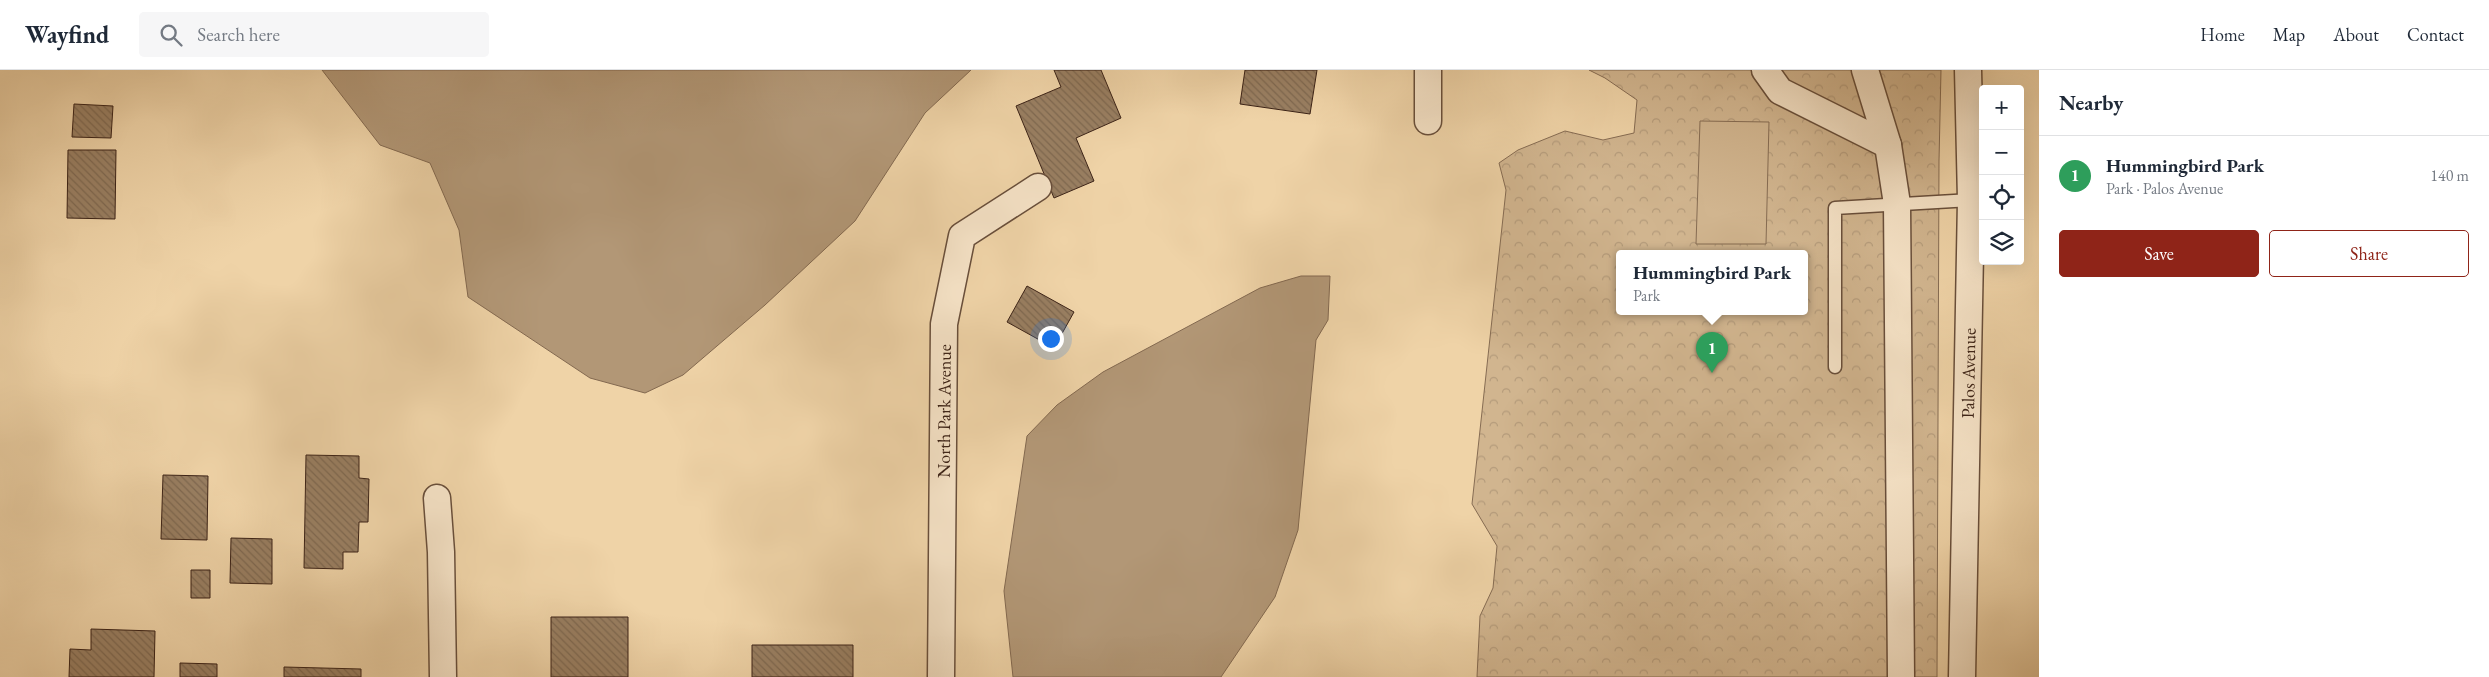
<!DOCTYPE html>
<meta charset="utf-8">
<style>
body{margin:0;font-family:"EB Garamond",serif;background:#f6f6f7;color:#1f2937}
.controls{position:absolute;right:15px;top:15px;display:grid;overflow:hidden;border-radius:5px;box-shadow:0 5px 20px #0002}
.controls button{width:45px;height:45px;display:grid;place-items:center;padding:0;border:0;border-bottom:1px solid #e0e1e3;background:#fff;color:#1f2937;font:25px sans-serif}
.you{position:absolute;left:1050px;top:268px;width:18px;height:18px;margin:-12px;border:4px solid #fff;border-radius:50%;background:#1a73e8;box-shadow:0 0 0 8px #1a73e833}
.badge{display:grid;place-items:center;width:32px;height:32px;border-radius:50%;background:#8f2418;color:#fff;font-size:16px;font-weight:700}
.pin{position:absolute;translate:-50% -41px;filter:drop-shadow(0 1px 2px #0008)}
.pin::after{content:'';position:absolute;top:26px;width:18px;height:15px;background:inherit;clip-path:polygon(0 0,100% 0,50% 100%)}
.popup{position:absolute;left:1616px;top:180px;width:192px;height:65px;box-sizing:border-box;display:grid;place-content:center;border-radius:5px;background:#fff;filter:drop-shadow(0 1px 4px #0005);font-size:16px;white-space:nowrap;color:#747a83}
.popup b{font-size:19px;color:#1f2937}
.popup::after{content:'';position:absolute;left:50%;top:100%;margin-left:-10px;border:10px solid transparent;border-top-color:#fff}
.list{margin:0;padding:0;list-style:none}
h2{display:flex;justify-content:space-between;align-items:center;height:65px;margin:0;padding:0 20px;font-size:21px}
h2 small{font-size:16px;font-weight:400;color:#747a83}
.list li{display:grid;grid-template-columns:32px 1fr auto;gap:15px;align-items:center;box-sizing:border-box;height:80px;padding:0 20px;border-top:1px solid #e0e1e3}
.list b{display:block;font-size:19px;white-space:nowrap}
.list p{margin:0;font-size:16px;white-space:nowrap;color:#747a83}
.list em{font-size:16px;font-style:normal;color:#747a83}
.actions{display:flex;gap:10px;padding:15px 20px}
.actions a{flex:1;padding:11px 0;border:1px solid #8f2418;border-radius:5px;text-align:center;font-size:18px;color:#8f2418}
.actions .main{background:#8f2418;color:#fff}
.icon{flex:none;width:28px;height:28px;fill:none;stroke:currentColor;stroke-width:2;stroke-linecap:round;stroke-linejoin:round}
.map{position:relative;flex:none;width:2039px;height:607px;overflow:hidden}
header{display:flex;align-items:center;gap:30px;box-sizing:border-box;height:70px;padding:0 25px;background:#fff;border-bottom:1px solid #e0e1e3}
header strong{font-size:24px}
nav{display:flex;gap:28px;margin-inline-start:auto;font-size:18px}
.search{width:350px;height:45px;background:#f6f6f7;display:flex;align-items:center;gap:12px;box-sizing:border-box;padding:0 18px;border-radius:5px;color:#747a83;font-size:19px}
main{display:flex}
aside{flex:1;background:#fff}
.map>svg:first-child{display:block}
</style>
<header>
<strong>Wayfind</strong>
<div class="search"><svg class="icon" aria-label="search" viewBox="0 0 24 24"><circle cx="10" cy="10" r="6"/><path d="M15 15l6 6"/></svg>Search here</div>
<nav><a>Home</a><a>Map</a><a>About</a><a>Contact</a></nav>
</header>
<main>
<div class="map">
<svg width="2039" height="607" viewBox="0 0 2039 607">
<defs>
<pattern id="park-crowns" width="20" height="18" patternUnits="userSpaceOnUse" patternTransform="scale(1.25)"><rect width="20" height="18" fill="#d1b58f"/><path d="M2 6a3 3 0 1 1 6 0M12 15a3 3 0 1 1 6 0" fill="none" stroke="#b49b7b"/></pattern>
<pattern id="building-back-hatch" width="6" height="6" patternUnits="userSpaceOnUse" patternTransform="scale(1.25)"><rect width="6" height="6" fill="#997f62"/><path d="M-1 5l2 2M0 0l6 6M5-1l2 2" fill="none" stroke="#7e6850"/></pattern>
</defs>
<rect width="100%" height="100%" fill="#efd3a7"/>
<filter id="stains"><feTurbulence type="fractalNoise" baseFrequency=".004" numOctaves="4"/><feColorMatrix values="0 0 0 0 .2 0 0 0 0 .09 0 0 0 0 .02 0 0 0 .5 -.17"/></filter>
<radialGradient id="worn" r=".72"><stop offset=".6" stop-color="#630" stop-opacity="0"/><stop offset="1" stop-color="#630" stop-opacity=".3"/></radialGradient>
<!-- park -->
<path fill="url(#park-crowns)" stroke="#866c53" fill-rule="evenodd" d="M1589,0H1941L1939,91L1937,607H1477L1480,546L1493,518L1497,476L1472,434L1506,120L1499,93L1518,80L1565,61L1603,70L1634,63L1637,30L1605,8ZM1620,184H1804V242H1620Z"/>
<!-- pitch -->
<path fill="#d1b58f" stroke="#866c53" d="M1700,51L1769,52L1766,174H1696Z"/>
<!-- water -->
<path fill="#b29776" stroke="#836950" d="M322,0H971L925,43L855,151L765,235L683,305L645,323L590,308L468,227L459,160L430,93L380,75Z
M1301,206H1330L1328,250L1316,270L1298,460L1275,527L1221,607H1013L1004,521L1027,366L1057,335L1103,302L1260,218Z"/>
<!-- building -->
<path fill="url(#building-back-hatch)" stroke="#3c2317" d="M1054,0H1101L1121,48L1076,68L1094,111L1054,128L1016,36L1061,17Z
M1245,0H1317L1310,44L1240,34Z
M74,34L113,36L111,68L72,67Z
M68,80H116L115,149L67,148Z
M1027,216L1074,242L1054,278L1007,252Z
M306,385L359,386V408L369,409L368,452H359L358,482H343V499L304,498Z
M163,405L208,406L207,470L161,469Z
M231,468L272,469V514L230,513Z
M191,500H210V528H191Z
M551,547H628V607H551Z
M91,559L155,561L154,607H69L70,579L91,580Z
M752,575H853V607H752Z
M180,593L217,594V607H180Z
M284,597L361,599V607H284Z"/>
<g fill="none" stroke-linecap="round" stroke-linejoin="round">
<!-- lane casing -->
<g stroke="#694f3b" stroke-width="15">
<path id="lane" d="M1835,297V138L1971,130"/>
</g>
<!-- street casing -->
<g stroke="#694f3b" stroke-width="29">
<g id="street">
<path d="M1428,0V51"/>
<path d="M1765,0L1780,21L1888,75"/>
<path d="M1865,0L1888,75L1897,134L1901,607"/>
<path d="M437,428L441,482L443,607"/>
<path id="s1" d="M941,607L944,254L962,166L1038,117"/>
<path id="s2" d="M1962,607L1971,130L1968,0"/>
</g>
</g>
<!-- lane -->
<use href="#lane" stroke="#f5e2c6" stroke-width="12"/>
<!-- street -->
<use href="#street" stroke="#f5e2c6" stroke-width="26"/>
</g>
<g text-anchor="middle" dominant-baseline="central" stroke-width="4.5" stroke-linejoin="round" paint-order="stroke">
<!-- street labels -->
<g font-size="18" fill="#3c2317" stroke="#f5e2c6">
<text stroke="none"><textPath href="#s2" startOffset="304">Palos Avenue</textPath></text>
<text stroke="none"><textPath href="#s1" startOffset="266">North Park Avenue</textPath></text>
</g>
</g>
<rect width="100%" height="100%" filter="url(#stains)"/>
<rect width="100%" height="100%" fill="url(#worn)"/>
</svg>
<div class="controls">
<button>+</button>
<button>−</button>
<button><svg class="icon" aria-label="locate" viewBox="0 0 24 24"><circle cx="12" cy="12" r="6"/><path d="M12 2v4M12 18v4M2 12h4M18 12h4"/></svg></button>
<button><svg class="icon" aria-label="layers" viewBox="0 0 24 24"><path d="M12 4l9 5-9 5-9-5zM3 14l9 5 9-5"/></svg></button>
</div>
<div class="you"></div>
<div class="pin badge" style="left:1712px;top:303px;background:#2e9e5b">1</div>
<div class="popup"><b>Hummingbird Park</b>Park</div>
</div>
<aside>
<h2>Nearby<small></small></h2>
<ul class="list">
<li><span class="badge" style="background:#2e9e5b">1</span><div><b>Hummingbird Park</b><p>Park · Palos Avenue</p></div><em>140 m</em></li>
</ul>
<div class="actions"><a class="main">Save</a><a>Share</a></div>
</aside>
</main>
